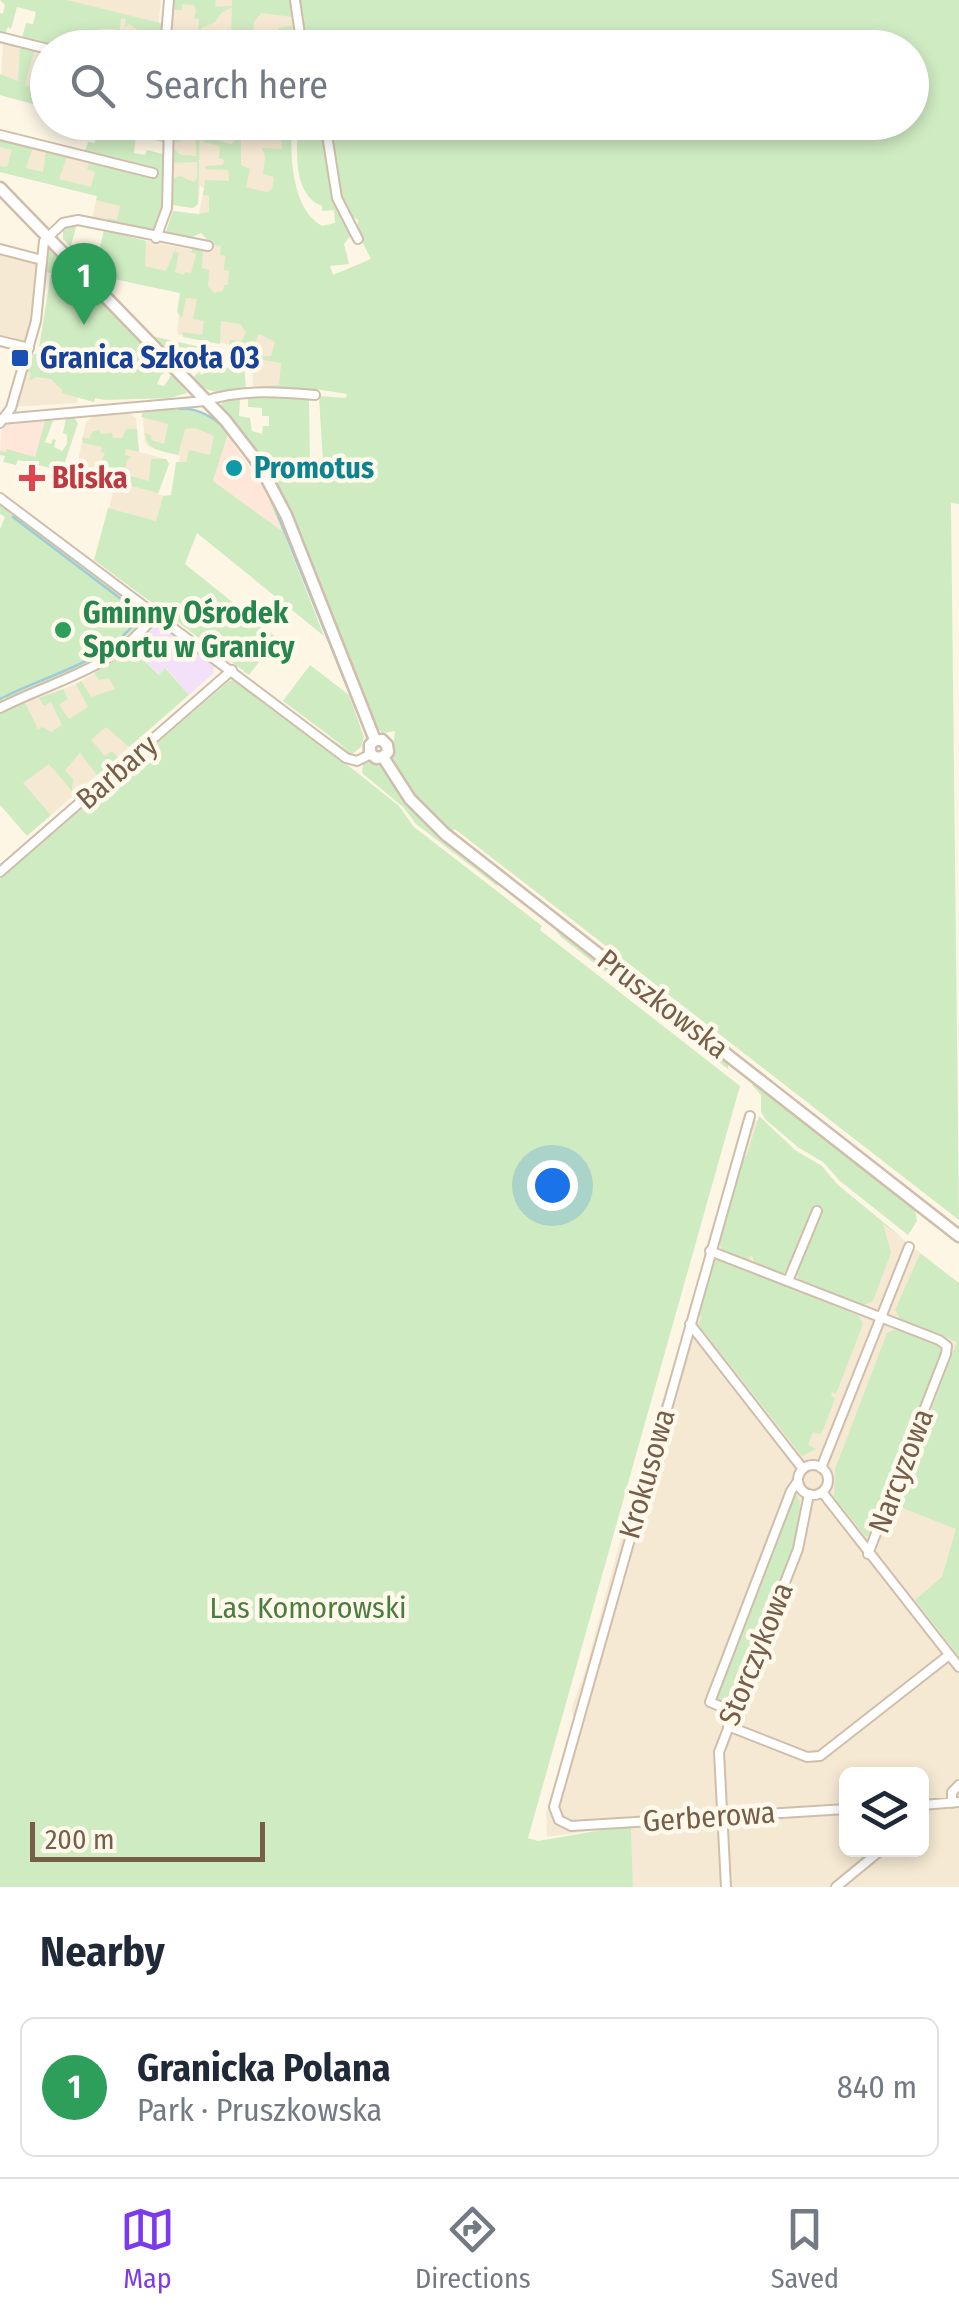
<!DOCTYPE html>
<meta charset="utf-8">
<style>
body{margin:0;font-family:"Fira Sans Condensed",sans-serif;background:#f2f2f3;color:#1f2937}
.controls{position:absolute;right:30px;bottom:30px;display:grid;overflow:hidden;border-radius:15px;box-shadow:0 5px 15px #0003}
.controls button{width:90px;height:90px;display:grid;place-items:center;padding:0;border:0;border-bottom:2px solid #e0e1e3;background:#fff;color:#1f2937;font:50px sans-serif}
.scale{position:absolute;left:30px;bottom:25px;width:235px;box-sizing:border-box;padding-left:10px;border:5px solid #775e49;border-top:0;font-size:28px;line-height:35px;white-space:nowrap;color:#775e49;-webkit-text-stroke:8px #fff9ec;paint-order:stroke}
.you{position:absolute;left:552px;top:1185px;width:35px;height:35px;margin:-25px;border:8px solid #fff;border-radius:50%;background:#1a73e8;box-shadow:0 0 0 15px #1a73e833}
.badge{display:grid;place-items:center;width:65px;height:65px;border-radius:50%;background:#7c3aed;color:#fff;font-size:32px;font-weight:700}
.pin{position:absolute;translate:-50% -82px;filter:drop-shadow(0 2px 5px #0008)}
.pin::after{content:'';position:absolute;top:52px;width:35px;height:30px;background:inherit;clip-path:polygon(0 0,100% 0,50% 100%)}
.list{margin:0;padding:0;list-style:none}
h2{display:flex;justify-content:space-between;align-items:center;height:130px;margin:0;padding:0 40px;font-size:42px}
h2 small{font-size:32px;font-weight:400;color:#747a83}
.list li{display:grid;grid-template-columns:65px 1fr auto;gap:30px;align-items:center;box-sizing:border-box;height:140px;margin:0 20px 20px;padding:0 20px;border:2px solid #e0e1e3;border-radius:15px}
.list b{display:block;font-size:38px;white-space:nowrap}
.list p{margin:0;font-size:32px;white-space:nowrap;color:#747a83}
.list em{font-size:32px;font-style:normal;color:#747a83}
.icon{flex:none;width:55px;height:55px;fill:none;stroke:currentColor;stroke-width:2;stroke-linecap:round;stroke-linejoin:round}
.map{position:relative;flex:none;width:959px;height:1887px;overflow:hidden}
.search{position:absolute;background:#fff;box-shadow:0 5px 15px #0003;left:30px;right:30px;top:30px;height:110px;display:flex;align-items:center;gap:25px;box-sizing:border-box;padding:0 35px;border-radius:55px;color:#747a83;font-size:38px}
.sheet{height:290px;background:#fff}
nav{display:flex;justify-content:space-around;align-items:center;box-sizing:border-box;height:140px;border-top:2px solid #e0e1e3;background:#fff;font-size:28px;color:#747a83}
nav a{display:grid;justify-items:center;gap:5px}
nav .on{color:#7c3aed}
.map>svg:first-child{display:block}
</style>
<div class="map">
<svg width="959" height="1887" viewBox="0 0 959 1887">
<rect width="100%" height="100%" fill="#fdf6e5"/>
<!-- residential -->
<path fill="#f5e9d3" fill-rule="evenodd" d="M67,0H161L156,47H82L93,7Z
M174,0H290L297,47H208L171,40Z
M3,43L47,55V108L0,95Z
M175,123H282L284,223L199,214L204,188L200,186L198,204L193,208L173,205Z
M0,140L110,167L163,210L153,233L92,219L97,196L0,172Z
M146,241L194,250H211L212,245L271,251L327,390L256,389L253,385L251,349L177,334L181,293L136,284Z
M0,255L39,265L36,298L25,342L0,335Z
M34,354L108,373L105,400L95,398L94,402L78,397L77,403L14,407Z
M148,411L226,433L215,472L179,463L180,456L149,447L145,443L143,417Z
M129,413L136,418L139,452L166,459L169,464L158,494L163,496L156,521L109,509L116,481L76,471L86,422L94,416Z
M108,665L130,701L107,721L129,747L51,815L22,783L21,704L76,684Z
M745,1111L959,1285V1887H633L631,1825L547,1837L546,1813L573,1719L572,1707L585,1671L638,1475L676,1358ZM846,1774H922V1850H846Z"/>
<!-- commercial -->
<path fill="#fee7d8" d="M46,421L36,460L0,451L2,424Z
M226,433L263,487L284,533L213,481Z"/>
<!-- education -->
<path fill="#f3e1f9" d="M160,626L214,666V673L189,695L166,668L160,675L131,648L151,627Z"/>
<!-- green -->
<path fill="#cfebc2" d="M0,0H67L160,23L164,26L163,47H138L142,33L129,24L125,28L126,19L121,18L118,47H115L117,29H99L96,46L102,47H49L22,38L26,23L33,24L36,12L17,7L11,29L8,27L5,33L0,32V13L3,14L5,5Z
M174,0H216L215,7L232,6V0H290L293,17L261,13L254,22L253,34L263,35V39L279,40L282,36L278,28L292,26L297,47H171V40L231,41L232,7L221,13L215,22L201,28L199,35L187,38L180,32H198L199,19L194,18L196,11L194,5L182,4V10H173Z
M297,0H959V504L951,503L959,1220L455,829L451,832L418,801L391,762L395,731L383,733L373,724L327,600H324L294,525L221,406L223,400L240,399L239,416L250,418L252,431L262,434L263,426H269V416H262V408L248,407V398L280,396L309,400L310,464H323L319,396L346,398L347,394L316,389H256L254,387L279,385L281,363L258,359L256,367H252L251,357L271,356L275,342L259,334L254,344L258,347L251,349L229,345L230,340L242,341L246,332L240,324L221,321L220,344L183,337L182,332L202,335L204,321L193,319L197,299L186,298L182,318L177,312L180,293L114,279L107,286L63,239V228L77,224L71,245L99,251L104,230L146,241L145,266L166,271L177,245L175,252L179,253L175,272L184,275L185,272L191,273L196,254L191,252L192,249L203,250L202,268L209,270L208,286L214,293L223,291L224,285H228L229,271L224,270L225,256L220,255L221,246L212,245L201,233L186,240L165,234L173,211L198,214L209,212V196L203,195L205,180L229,181L228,170L206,169L205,166L223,165L224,160L219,158L220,146L203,142L204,123H226L225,129H221L220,141L231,144L235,141L232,123H241V165L250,169L246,187L267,192L272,189L274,177L263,174L265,157L262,148L282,149V123H292C290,155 291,208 322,226L335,223L334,210L322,211V206C292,195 297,149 298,123H323L334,199L352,234L344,244L349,264L330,266L333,275L371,259L357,232L358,220L347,213L339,199L327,123L912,122V48L305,47Z
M20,48L34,51L25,85L36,88L38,83L43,84L47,71V108L0,95V74L18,81Z
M94,123H165L166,143L136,135L134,153L145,155L147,150L166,155L165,205L153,233L107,222L108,218L117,220L120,206L96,200L97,196L0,172V166L7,167L12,150L0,147V140L33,148L26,168L43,172L46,151L67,157L59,179L91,187L95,172L87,169L89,162L154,177L155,168L85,151L88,142L95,143L98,130L92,128Z
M175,123H200L198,204L193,208L173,205V179L180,176L194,182L197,178V162L174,163V149L181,155L196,156V130H183L182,141L175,143Z
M48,244L168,370L161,375L157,384L164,386L172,374L187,393L169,398L105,400L95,398L94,402L62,393V390L51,379L36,377L29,381L31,373L26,371L34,354H38L51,273L46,272Z
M152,336L218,351V366L237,370L239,361L232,359L234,353L240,354L244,359L246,392C224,393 208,395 191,379L199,372L202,375L212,365L206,363L195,348L185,358L188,361L181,368Z
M180,406L218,418L229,430L213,481L282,531L266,492H271L288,531L284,534L324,636L197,533L185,564L277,638L249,675L94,560L108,508L156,521L163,496L171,495L176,462H186L189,450L210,455L214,436L195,428L185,429L178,455C163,451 146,451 145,433L151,435V440L164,444L168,424L141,417L144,409Z
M66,418H74L78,423L62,471L18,460L16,465L3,462L5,456L0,455V451L6,452L7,449L35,457L45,421H53L45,442L51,444L53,439L56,440L54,447L62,451L67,444V435L63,433Z
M126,429H137L139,452L126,449L125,455L132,457L127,460L124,474L149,481L151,459H166L169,464L158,493L76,471L96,475L105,453L101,452L102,447L83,443L82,437L89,439L92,432L99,430L101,434L112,433L113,438H122Z
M0,505L124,597L122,601L127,604L129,601L147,614L145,620L97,661L69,676L6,700L3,696L4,701L0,703V529L5,517L0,514Z
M131,648L159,675L165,668L189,695L129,747L106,727L91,740L105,756L112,751L118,757L97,775L80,753L65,770L73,779L72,791L49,764L23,783L51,815L27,836L0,805V714L25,703L38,729L43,727L51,732L62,725L51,702L44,706L39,698L63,689L68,699L59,705L69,719L88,707L76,684L81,681L91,697L115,689L109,678L99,680L94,673Z
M310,665L349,695L364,737L361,747L352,754L353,757L348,756L315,728L351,752L283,701Z
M235,680L359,774L399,806L414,827L542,926L540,930L740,1086L528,1838L538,1841L631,1825L633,1887H0V879L229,681Z
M372,761L381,764C413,813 453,846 500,882L497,886L416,824L403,807L362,773L363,764Z
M553,926L564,928L729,1062L728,1069L561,937Z
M755,1082L876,1174L915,1209L917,1221L908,1235L840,1181L823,1162L799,1148L766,1120L761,1112V1095L752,1085Z
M759,1116L795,1150L822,1166L837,1184L905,1240L883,1224L891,1253L873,1301L863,1305L799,1280L796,1271L821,1210L814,1206L789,1270L781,1274L754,1263L753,1257L750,1256L748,1261L723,1251L718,1241L740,1160L747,1155Z
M915,1249L959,1283V1656L915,1600L942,1577L956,1529L895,1505L957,1342L900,1319L895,1310L920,1254Z
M720,1259L859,1316L863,1324L836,1394L832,1392L831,1396L835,1398L823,1430L820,1434L813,1432L808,1445L816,1449L802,1456L698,1324L702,1317L698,1315L713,1262Z
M896,1329L938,1345L942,1354L872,1535L865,1536L834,1497L835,1469L887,1333Z
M797,1495C814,1519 749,1667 736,1701L729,1707L714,1699L791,1499Z"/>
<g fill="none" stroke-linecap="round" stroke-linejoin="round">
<!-- stream -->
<path stroke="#9ecada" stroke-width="2.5" d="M180,409C197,407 215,418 226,430
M243,452L263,483
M277,484L362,692
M269,493L347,686
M4,697C56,671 105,664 142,615L13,517
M0,699L2,698"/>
<!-- minor casing -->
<g stroke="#cfbeab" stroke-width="12">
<path id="minor" d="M295,0L302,48
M0,37L48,49
M165,48L169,0
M325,122L337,198L358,239
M0,135L153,173
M156,238L167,208L169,122
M0,249L42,260
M0,341L29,348
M1,419L205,401C240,389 280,392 315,395
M0,423L11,408L36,321L44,241L63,223L78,220L208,246
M0,498L346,758L357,761L371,754
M0,708C59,678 112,671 156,614
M0,872L232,670
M750,1116L554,1807L559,1820L571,1826L846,1809
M710,1251L939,1340L947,1346L946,1354L868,1554
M788,1281L817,1211
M690,1324L803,1469
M798 1480a15 15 0 1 1 30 0a15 15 0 1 1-30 0Z
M821,1468L909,1247
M822,1492L959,1667
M734,1712L710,1702L791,1491L798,1481
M728,1726L807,1757L820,1756L949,1655
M952,1803V1792L959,1785
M922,1805L959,1802
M726,1887L719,1752L798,1549L809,1494
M836,1887L881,1850"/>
</g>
<!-- tertiary casing -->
<g stroke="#cfbeab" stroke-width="15">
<path id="tertiary" d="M0,188L225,420L259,464L286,515L375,740
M375,740L370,745V753L376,758L383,757
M375,740H382L387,745L388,752L383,757
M383,757L410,799L445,834L959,1236"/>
</g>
<!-- minor -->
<use href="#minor" stroke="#fff" stroke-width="8"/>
<!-- tertiary -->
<use href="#tertiary" stroke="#fff" stroke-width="10"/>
</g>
<!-- markers -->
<rect fill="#1a4fb4" stroke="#fff9ec" stroke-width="4" x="10" y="348" width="20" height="20" rx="5"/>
<circle fill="#0f9aa8" stroke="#fff9ec" stroke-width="4" cx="234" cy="468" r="10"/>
<path fill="#e0444e" stroke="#fff9ec" stroke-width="4" d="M27 463h10v10h10v10h-10v10h-10v-10h-10v-10h10z"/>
<circle fill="#2e9e5b" stroke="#fff9ec" stroke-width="4" cx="63" cy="630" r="10"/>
<g text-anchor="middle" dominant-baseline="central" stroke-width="9" stroke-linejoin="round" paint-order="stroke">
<!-- transit labels -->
<g font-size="30" font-weight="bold" fill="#164399" stroke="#fff9ec" text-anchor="start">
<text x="40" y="358">Granica Szkoła 03</text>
</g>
<!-- culture labels -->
<g font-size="30" font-weight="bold" fill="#0d838f" stroke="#fff9ec" text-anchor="start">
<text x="254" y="468">Promotus</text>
</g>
<!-- health labels -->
<g font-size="30" font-weight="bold" fill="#be3a42" stroke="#fff9ec" text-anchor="start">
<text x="52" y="478">Bliska</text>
</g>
<!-- leisure labels -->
<g font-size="30" font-weight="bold" fill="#27864d" stroke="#fff9ec" text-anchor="start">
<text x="83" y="613">Gminny Ośrodek<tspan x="83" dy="34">Sportu w Granicy</tspan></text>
</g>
<!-- street labels -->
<g font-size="30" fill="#775e49" stroke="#fff9ec">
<text transform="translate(117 772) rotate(-41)">Barbary</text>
<text transform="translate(663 1004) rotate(38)">Pruszkowska</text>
<text transform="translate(901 1471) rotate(-69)">Narcyzowa</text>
<text transform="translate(647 1474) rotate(-74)">Krokusowa</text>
<text transform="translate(756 1654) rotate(-68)">Storczykowa</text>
<text transform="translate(709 1817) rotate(-4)">Gerberowa</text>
</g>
<!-- park labels -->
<g font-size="30" fill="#4c7d40" stroke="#fff9ec">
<text x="308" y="1608">Las Komorowski</text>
</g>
</g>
</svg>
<div class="controls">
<button><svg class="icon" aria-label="layers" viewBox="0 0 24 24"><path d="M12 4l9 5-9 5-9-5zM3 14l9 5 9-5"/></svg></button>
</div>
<div class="scale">200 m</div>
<div class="you"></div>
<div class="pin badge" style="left:84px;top:325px;background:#2e9e5b">1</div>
<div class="search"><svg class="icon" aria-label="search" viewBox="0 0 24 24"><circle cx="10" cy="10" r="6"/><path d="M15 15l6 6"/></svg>Search here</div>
</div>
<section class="sheet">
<h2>Nearby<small></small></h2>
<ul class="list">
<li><span class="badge" style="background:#2e9e5b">1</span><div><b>Granicka Polana</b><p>Park · Pruszkowska</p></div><em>840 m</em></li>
</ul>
</section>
<nav>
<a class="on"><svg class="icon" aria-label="map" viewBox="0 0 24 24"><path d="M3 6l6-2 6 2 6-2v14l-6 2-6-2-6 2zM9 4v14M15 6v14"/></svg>Map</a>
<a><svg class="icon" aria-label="directions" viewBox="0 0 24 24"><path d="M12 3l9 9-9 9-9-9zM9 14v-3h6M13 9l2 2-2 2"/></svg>Directions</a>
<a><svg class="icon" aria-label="saved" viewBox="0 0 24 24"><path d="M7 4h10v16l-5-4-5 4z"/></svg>Saved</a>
</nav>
